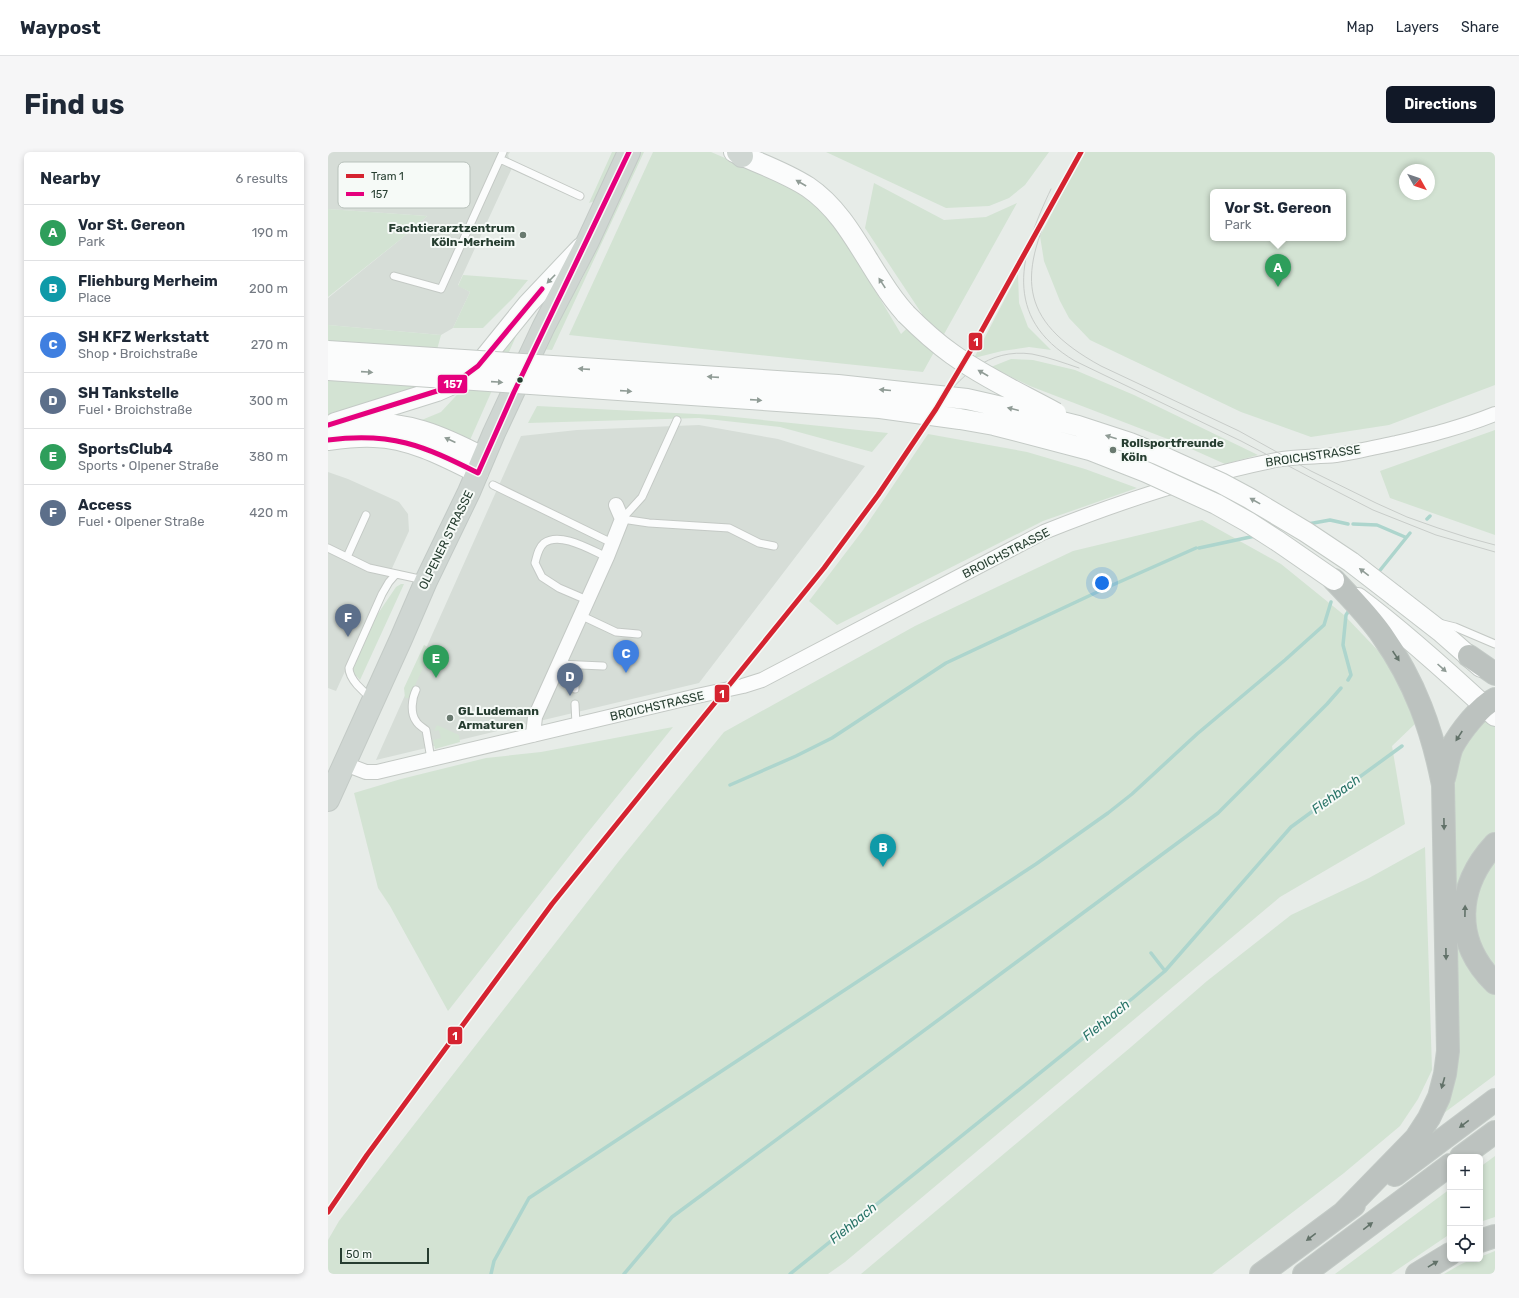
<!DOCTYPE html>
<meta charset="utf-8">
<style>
body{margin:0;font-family:Rubik,sans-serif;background:#f6f6f7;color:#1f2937}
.controls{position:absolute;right:12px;bottom:12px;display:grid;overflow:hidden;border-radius:6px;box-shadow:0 2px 6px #0003}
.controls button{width:36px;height:36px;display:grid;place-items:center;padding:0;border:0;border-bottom:1px solid #e0e1e3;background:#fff;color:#1f2937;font:20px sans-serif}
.compass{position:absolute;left:1071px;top:12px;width:36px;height:36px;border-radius:50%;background:#fff;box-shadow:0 2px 6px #0003;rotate:130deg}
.scale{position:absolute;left:12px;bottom:10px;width:89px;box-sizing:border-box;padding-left:4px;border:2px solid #263d30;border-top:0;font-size:11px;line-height:14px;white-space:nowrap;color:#263d30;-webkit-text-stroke:3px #f6faf7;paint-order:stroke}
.you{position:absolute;left:774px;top:431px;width:14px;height:14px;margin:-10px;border:3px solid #fff;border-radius:50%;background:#1a73e8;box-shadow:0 0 0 6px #1a73e833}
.badge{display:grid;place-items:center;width:26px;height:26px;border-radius:50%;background:#111827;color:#fff;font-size:13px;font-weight:700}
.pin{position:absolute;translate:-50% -33px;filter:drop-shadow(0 1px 2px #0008)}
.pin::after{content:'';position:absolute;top:21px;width:14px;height:12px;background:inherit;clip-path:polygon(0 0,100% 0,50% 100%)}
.popup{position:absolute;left:882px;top:37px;width:136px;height:52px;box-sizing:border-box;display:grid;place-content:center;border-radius:6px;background:#fff;filter:drop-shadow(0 1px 3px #0005);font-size:13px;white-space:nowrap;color:#747a83}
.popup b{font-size:15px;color:#1f2937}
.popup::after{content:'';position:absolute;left:50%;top:100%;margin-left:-8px;border:8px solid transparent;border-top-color:#fff}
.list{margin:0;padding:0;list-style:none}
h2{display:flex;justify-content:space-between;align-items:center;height:52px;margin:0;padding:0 16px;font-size:17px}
h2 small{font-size:13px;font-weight:400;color:#747a83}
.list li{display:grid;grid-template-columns:26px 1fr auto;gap:12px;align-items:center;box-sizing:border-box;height:56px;padding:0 16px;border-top:1px solid #e0e1e3}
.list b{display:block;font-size:15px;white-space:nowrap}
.list p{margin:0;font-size:13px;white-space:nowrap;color:#747a83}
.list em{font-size:13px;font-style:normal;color:#747a83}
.icon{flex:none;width:22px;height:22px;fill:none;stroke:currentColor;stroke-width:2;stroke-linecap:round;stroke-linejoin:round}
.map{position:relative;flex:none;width:1167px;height:1122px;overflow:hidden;border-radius:6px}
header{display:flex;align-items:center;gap:24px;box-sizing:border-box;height:56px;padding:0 20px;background:#fff;border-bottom:1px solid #e0e1e3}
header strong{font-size:19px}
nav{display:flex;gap:22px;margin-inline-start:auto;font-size:14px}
.intro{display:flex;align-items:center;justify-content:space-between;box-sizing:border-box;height:96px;padding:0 24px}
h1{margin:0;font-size:28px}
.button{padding:10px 18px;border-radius:6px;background:#111827;color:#fff;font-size:14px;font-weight:700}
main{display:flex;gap:24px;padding:0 24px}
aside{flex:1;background:#fff;border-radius:6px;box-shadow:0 2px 6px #0003}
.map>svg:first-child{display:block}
</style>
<header>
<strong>Waypost</strong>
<nav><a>Map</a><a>Layers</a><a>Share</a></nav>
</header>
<div class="intro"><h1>Find us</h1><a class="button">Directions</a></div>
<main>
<aside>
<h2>Nearby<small>6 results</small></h2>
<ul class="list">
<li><span class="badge" style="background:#2e9e5b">A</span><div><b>Vor St. Gereon</b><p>Park</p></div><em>190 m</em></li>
<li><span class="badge" style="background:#0f9aa8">B</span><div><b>Fliehburg Merheim</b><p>Place</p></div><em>200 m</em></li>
<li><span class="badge" style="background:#3f7fe0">C</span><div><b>SH KFZ Werkstatt</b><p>Shop · Broichstraße</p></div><em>270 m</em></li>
<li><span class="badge" style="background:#5c6f8a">D</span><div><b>SH Tankstelle</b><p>Fuel · Broichstraße</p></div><em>300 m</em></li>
<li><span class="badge" style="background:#2e9e5b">E</span><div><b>SportsClub4</b><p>Sports · Olpener Straße</p></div><em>380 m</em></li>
<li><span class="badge" style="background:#5c6f8a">F</span><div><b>Access</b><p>Fuel · Olpener Straße</p></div><em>420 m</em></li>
</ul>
</aside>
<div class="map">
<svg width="1167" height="1122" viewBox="0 0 1167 1122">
<rect width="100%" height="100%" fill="#e7ece8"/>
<!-- built -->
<path fill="#d6ddd7" d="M0,0H182L180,3L184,16L130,133L142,140L125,176L113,183L0,173V146L73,87L99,64L0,57Z
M371,273L450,287L537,314L371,531L48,608L193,284L249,278Z
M0,320L20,327L71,350L80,362L81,379L8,539L0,536Z"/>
<!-- green -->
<path fill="#d3e3d3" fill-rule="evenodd" d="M284,0H290L267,49L261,51Z
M313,0H316L224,198L212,197L254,127Z
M325,0H383L455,31L482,46L507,71L573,182L594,162L537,76L546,31L616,68L658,65L689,51L595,220L241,183Z
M498,0H721L697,33L681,46L661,54L618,56Z
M756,0H1167V233L1061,273L983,285L913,260L762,188L741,166L732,149L716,109L712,84ZM1077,18H1101V42H1077ZM885,40H1015V86H885Z
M0,57L99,64L73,87L0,145Z
M690,122L691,151L700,175L723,198L701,195L674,199L646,206Z
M135,123L200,128L185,146L155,176H125L142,140L130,134Z
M197,164L142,288L84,272L113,260L177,191Z
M0,173L113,183L98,238L0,266Z
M683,207L705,208L747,218L806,243L930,303L897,312L850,291L702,234L663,215Z
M209,254L387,263L560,281L544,300L452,275L371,266L200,271Z
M1167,278V383L1062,346L1052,319Z
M600,282L699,300L757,317L809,336L715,369L509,473L481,449L535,378Z
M874,368L953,412L1016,463L1059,508L1089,570L1064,594L1077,672L952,745L517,1110L500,1122H0V1088L11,1069L291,709L396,580L587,474L745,399Z
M73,432H76L32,528L22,517L49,463L68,435Z
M96,493L104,497L81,546H77L76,536Z
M1154,563L1167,575V682L1133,734L1167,839V923L1116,961L1126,933L1127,922L1123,619Z
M109,573L131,583L132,590L107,597L105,588L113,586L111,578L106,579Z
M345,575L257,684L120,859L62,754L50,736L26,641L73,627L158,606L213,600Z
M1097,695L1104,918L1090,947L1072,974L1016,1021L884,1122H533L803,895L879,829L963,763L1041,726Z
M1167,700V822L1159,813L1143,760L1157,713Z
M1167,1004V1065L1152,1070V1015Z
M1122,1037V1082L1063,1122H1007Z
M1167,1099V1122H1116C1127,1116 1139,1107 1152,1107V1105Z"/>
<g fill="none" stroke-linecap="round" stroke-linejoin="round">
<!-- stream -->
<path stroke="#add5cd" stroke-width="3.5" d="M1099,367L1102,364
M980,372L1002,368L1020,372
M1025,372L1049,373L1077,385
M871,396L927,384
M1049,422L1082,381
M1020,528L1023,523L1015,493L1018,463L1022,457
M402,633L468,604L504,586L618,511L780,435L868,396
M823,801L837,819
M163,1122L166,1109L201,1046L708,712L780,661L804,642L869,582L957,508L996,473L1003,450
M296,1122L344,1065L890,661L999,552L1013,536
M462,1122L805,846L837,819L963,675L1074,594"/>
<!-- lane casing -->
<g stroke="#c4c9c5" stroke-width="9">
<path id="lane" d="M172,7L252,44
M66,124L113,137L175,0
M165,333L284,391
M294,367L321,371L401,376L431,391L446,394
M294,367L314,345L349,268
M0,396L41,416L96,428
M19,405L38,363
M259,448L231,436L214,425L207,411C209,404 210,396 216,391C232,379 263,398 279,405
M252,463L288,480L310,482
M1111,471L1127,475L1167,492
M230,512L275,514
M226,520L247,531V537
M88,538C84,546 82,561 88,569C90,573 94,575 98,578L103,607
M44,546C35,540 21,527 21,516L54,442L61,430L68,422
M247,552L248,573"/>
</g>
<!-- street casing -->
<g stroke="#c4c9c5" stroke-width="16">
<path id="street" d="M205,583L207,565L279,405L294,367L288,353
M17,612L38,620H49L369,544L415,534L434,528L716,380C791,350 869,324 948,308C968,304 988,305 1008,303C1028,300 1049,295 1068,291C1102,283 1135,275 1167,262"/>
</g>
<!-- secondary casing -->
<g stroke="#c4cac6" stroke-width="22">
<path id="secondary" d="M406,0C430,11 457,20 480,35C514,58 532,97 554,130C561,141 569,152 578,162
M7,271L109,239L127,231L137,225L150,214L200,152L253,96
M27,271C79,269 112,283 156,306
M0,288C15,286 31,284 46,285C83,286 118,305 150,321
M1067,444L1112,479L1153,515
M1030,446C1078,482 1123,523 1167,564"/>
</g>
<!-- primary casing -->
<g stroke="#c3cac6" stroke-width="24">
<path id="primary" d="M410,0L414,4
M0,648L73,487L98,429L141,340L166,281L215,176L260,89L301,0"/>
</g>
<!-- highway casing -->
<g stroke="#c3cac6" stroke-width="24">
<path id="highway" d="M1006,428C1023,446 1040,463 1054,483C1087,530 1104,577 1115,633L1120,899L1117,922L1111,945L1101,966L1088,986L1014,1062
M1141,504L1167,522
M1116,626C1119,616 1120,605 1124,595C1132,580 1152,554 1167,547
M1167,692C1128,734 1124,789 1167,831
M1133,1005L1167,980
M1067,1023L1167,948
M1152,1089L1167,1084
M933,1122L1026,1053
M976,1122L1122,1013
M1089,1122L1122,1102"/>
</g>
<!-- lane -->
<use href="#lane" stroke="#fbfcfc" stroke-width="7"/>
<!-- street -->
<use href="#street" stroke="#fbfcfc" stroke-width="14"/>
<!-- secondary -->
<use href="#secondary" stroke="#fbfcfc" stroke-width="20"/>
<!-- primary -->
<use href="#primary" stroke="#cfd6d2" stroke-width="22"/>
<!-- highway -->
<use href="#highway" stroke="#bcc2bf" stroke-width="22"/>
<!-- tram -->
<path stroke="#c8ccc9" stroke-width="1" d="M723,37C692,102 673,165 747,209L913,289L1010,340L1045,358L1108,383L1167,400
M730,41C691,121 687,167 773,214L911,279L983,319L1048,351L1079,365L1110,376L1141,386L1167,393
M608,257C632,224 660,196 704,202C720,205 736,211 751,216"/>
<!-- secondary-bridge casing -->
<g stroke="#c4cac6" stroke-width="22" stroke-linecap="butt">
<path id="secondary-bridge" d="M578,162C592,176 607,190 624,202C656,225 693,242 728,261
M0,199L510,233L639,247L674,255L750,274L802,291L829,302L893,331L921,346L978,380L1023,410L1067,444
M0,218L552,256L632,267L666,273L762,298L818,320L888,352L920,370L951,390L1006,428"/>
</g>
<!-- secondary-bridge -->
<use href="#secondary-bridge" stroke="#fbfcfc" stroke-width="20"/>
<!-- bus-1 casing -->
<g stroke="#f6faf7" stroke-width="8">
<path id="bus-1" d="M0,273L109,239L127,231L150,214L214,137
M0,288C64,280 94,293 150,321L186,240L301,0"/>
</g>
<!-- bus-1 -->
<use href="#bus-1" stroke="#e5007d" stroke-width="5"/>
<!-- tram-1 casing -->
<g stroke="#f6faf7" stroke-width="8">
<path id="tram-1" d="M0,1060L39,1003L224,752L496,416L550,343L608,257L643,198L753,0"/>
</g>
<!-- tram-1 -->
<use href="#tram-1" stroke="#d52330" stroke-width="5"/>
</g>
<!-- one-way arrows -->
<defs><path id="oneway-solid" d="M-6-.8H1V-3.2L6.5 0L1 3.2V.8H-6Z"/></defs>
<g fill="#909c96">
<use href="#oneway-solid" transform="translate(473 31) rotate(-150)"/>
<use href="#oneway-solid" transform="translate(223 127) rotate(134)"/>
<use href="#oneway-solid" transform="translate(554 131) rotate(-123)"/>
<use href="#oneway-solid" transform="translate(256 217) rotate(-176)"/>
<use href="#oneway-solid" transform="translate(39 220) rotate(4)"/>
<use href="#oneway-solid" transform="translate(655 221) rotate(-150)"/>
<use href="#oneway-solid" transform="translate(385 225) rotate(-176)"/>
<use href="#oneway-solid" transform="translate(169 230) rotate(4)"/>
<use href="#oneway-solid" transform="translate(557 238) rotate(-175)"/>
<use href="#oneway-solid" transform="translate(298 239) rotate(4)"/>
<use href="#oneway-solid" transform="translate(428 248) rotate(4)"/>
<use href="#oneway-solid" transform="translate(685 257) rotate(-166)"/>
<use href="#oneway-solid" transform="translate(783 285) rotate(-162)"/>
<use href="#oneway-solid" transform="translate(122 288) rotate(-155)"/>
<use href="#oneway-solid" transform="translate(927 349) rotate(-151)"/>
<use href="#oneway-solid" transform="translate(1036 420) rotate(-143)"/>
<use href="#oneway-solid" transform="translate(1114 516) rotate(42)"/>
</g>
<g fill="#627269">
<use href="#oneway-solid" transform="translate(1068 504) rotate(56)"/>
<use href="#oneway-solid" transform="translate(1131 584) rotate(123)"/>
<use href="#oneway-solid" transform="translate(1116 672) rotate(89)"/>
<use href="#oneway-solid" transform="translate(1137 759) rotate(-89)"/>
<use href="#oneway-solid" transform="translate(1118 802) rotate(89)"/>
<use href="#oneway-solid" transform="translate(1115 931) rotate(106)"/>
<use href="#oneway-solid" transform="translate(1136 972) rotate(143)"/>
<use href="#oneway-solid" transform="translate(1040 1074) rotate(-37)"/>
<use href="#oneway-solid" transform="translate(983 1085) rotate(143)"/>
<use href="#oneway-solid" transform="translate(1105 1112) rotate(-31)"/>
</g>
<!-- markers -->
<g fill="#6a7a70" stroke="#f6faf7" stroke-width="1.5">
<circle cx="195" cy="83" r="4"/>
<circle cx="785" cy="298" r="4"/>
<circle cx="122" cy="566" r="4"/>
</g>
<circle fill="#263d30" stroke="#f6faf7" stroke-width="1.5" cx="192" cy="228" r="3.5"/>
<g text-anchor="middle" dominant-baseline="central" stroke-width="4" stroke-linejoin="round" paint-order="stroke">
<!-- poi labels -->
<g font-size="12" font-weight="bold" fill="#263d30" stroke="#f6faf7" text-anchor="start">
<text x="187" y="76" text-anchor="end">Fachtierarztzentrum<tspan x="187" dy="14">Köln-Merheim</tspan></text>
<text x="793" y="291">Rollsportfreunde<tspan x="793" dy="14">Köln</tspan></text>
<text x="130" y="559">GL Ludemann<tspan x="130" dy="14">Armaturen</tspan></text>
</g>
<!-- street labels -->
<g font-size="12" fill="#263d30" stroke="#f6faf7">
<text transform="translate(985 304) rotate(-8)">BROICHSTRASSE</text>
<text transform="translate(118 388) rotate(-64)">OLPENER STRASSE</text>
<text transform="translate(678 401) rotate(-27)">BROICHSTRASSE</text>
<text transform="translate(329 554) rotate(-13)">BROICHSTRASSE</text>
</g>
<!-- water labels -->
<g font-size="13" font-style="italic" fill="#277367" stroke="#f6faf7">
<text transform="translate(1008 642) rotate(-36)">Flehbach</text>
<text transform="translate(778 868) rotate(-39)">Flehbach</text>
<text transform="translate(525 1071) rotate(-39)">Flehbach</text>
</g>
</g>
<!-- legend -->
<rect x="10" y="10" width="132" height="46" rx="6" fill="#f6faf7" stroke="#b8c1bb" stroke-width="1"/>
<rect x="18" y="22" width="18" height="4" fill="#d52330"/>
<rect x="18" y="40" width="18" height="4" fill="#e5007d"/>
<g font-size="11" fill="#263d30">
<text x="43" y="28">Tram 1</text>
<text x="43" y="46">157</text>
</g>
<g stroke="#f6faf7" stroke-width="1.5">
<rect x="640" y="180" width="15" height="19" rx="4" fill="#d52330"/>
<rect x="109" y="222" width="31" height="20" rx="4" fill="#e5007d"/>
<rect x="386" y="532" width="16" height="19" rx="4" fill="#d52330"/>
<rect x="119" y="874" width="16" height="19" rx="4" fill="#d52330"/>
</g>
<g font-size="11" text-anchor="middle" font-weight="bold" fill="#fff">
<text x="648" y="194">1</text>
<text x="125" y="236">157</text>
<text x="394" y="546">1</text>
<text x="127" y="888">1</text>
</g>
</svg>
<div class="controls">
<button>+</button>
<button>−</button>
<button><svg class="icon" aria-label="locate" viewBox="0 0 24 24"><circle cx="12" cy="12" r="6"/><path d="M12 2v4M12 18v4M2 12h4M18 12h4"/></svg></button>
</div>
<svg class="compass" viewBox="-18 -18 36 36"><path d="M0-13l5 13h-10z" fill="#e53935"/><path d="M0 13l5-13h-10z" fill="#747a83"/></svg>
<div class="scale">50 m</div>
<div class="you"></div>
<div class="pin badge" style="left:950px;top:135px;background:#2e9e5b">A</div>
<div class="popup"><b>Vor St. Gereon</b>Park</div>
<div class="pin badge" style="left:555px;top:715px;background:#0f9aa8">B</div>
<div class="pin badge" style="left:298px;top:521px;background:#3f7fe0">C</div>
<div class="pin badge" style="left:242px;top:544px;background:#5c6f8a">D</div>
<div class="pin badge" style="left:108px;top:526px;background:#2e9e5b">E</div>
<div class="pin badge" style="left:20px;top:485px;background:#5c6f8a">F</div>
</div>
</main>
